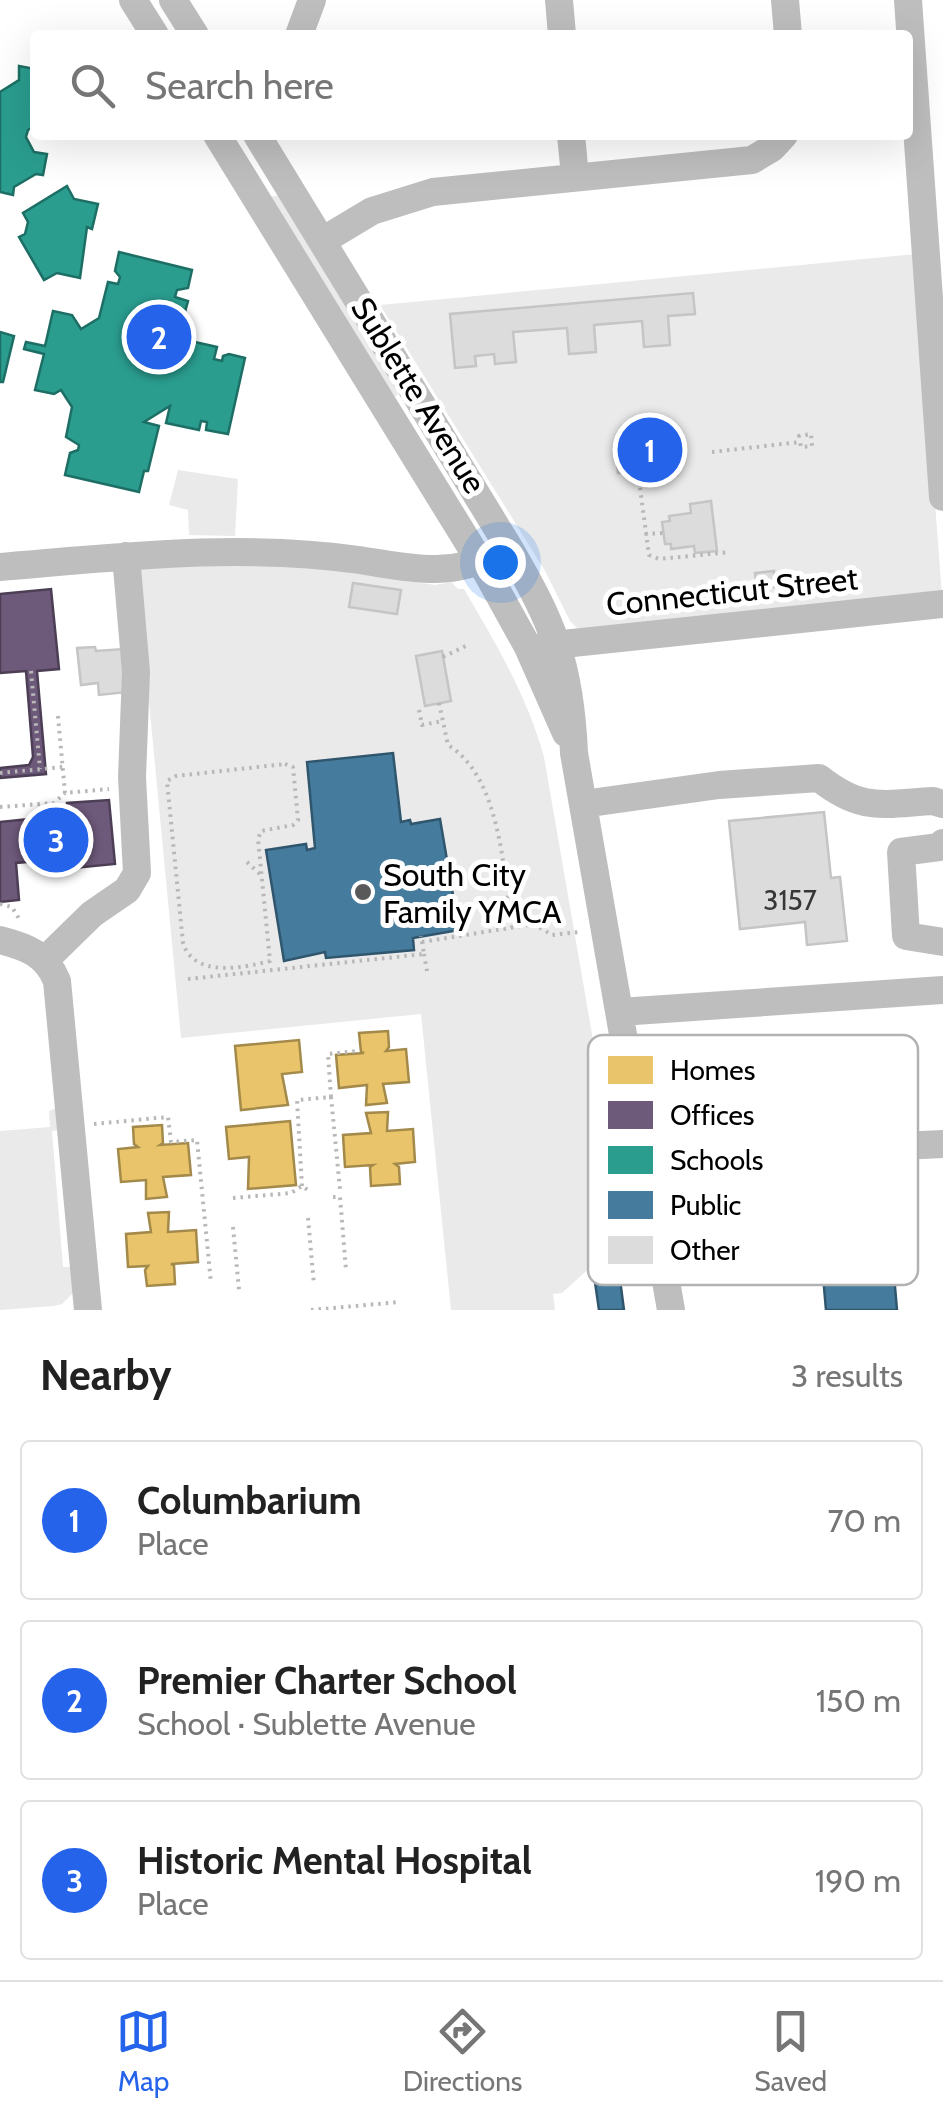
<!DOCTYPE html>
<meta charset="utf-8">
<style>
body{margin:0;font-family:Cabin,sans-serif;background:#f6f6f6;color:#222}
.you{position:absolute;left:500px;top:562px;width:35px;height:35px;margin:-25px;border:8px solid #fff;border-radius:50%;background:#1a73e8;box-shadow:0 0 0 15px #1a73e833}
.badge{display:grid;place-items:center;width:65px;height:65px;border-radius:50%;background:#2563eb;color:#fff;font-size:32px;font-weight:700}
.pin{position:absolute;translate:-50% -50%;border:5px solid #fff;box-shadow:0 2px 10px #0006}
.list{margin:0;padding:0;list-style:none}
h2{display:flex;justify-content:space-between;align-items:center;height:130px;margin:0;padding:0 40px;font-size:42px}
h2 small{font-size:32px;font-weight:400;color:#767676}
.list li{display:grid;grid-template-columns:65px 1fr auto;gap:30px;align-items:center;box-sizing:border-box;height:160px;margin:0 20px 20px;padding:0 20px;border:2px solid #e0e0e0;border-radius:10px}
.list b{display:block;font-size:38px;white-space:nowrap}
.list p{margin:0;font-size:32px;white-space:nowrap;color:#767676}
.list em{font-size:32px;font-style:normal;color:#767676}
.icon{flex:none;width:55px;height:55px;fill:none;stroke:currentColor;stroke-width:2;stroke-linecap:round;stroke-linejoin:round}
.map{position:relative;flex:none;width:943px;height:1310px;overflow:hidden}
.search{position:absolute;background:#fff;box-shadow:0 10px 40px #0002;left:30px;right:30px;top:30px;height:110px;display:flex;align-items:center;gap:25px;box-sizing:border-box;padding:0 35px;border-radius:10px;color:#767676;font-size:38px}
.sheet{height:670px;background:#fff}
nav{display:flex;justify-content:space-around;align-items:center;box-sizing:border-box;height:140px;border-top:2px solid #e0e0e0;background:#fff;font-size:28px;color:#767676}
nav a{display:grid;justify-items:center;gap:5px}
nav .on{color:#2563eb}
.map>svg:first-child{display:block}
</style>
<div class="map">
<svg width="943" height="1310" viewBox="0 0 943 1310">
<rect width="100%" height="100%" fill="#fff"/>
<!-- green -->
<path fill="#eaeaea" d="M279,195L400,392L393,399L270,197Z
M916,254L942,595L580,631L570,621L545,571L380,305Z
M178,470L238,479L235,536L189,535L188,510L169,505Z
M136,565H300L435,585L451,582L458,589H464C496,644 527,695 544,757L631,1259L593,1265L562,1293L553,1294L555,1310H451L421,1014L181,1038Z
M56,1108L60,1130L52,1131L63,1267H73V1293L62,1304L54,1306L0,1310V1131L50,1127L49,1111Z"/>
<!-- homes -->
<path fill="#e9c46a" stroke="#a3894a" stroke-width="2.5" d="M388,1031L389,1047L386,1051L406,1049L409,1082L383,1084L387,1103L366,1105L367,1085L339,1088L336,1055L364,1053L361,1052L359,1033Z
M299,1040L302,1072L282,1074L288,1105L241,1110L235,1046Z
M388,1112L387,1131L413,1129L415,1162L395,1164L399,1167L400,1184L371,1186L370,1167L373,1165L345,1167L343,1135L371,1133L366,1113Z
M290,1121L296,1185L248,1189L249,1157L229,1159L226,1127Z
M162,1125L163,1143L160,1145L188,1143L191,1175L163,1177L167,1197L146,1199V1180L121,1182L118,1149L138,1147L134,1144L133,1127Z
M169,1212L168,1232L196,1230L198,1262L171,1264L174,1265L175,1284L147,1286L145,1270L148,1266L128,1267L126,1234L151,1232L148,1213Z"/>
<!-- offices -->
<path fill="#6d597a" stroke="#4c3e55" stroke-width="2.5" d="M51,589L59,669L37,671L46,774L0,778V768L29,765L33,757L26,671L0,673V594Z
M109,800L115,864L74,868L73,858L16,863L19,900L0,902V822L68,815L67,803Z"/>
<!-- schools -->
<path fill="#2a9d8f" stroke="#1d6e64" stroke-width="2.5" d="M19,66L35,69V126L28,130L26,137L34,152L47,154L43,175L36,174L14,187L13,195L0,192V92L19,80Z
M67,186L74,199L98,204L92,229L87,227L80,278L57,273L44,280L19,237L25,234L28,222L23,213Z
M119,252L192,270L188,288L177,290L175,297L188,301L180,330L186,340L217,347L214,359L222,361L223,356L229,354L245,358L228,434L206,430L207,422L201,421L199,430L166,423L170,406L144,422L159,426L148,471H144L139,492L65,475L70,453L78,450L79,445L66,437L72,407L61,390L54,394L35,390L44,354L24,349L26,342L45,346L53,311L72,315L81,329L99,318L108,282L118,284L120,277L115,271Z
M0,332L14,336L3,382H0Z"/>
<!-- public -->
<path fill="#457b9d" stroke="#30566e" stroke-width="2.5" d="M393,753L401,822L410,820L411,824L440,819L459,930L413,938L414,950L326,958L325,952L284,961L266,850L306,844L307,850L315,848L307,762Z
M619,1272L624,1310H599L594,1275Z
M866,1272L867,1277L894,1275L897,1310H826L823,1276Z"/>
<!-- building -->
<path fill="#dcdcdc" stroke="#c5c5c5" stroke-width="2.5" d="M693,293L695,314L668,316L670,345L644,347L642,321L594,325L596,352L569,354L567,328L513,332L516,362L495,364L494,354L475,356L476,366L455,368L450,314Z
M672,425L676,466L633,474V471L618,473L616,452L626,451L627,445L635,441L645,449L652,448L650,427Z
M711,501L717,551L695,553L694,546L671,549V544H665L662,522L670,521L669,516L691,513L690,504Z
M774,571L775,587L757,589L755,573Z
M353,583L401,590L397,614L349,607Z
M95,647L96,651L124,649L128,692L99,695L98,683L81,685L77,648Z
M442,651L451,701L425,706L416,656Z
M824,812L831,878L840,877L847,941L807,945L805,922L740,929L729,821Z"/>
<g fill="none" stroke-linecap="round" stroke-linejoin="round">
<!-- path -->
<path stroke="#b8b8b8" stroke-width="4" stroke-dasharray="2.5 5" stroke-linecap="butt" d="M712,452L800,442L801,447L812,446L811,434L799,436L800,442
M638,473L649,555L659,559L730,552
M639,481L672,478L676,475V466
M645,534L663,533
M443,657L468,645
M31,671L40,769
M439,703L448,745C501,778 503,870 512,927
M419,710L422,725L443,721
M58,716L65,793L109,789
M285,764L293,767L298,820L293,825L261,831L258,839L270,961C243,968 194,978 183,943L167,781L176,776Z
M0,773L63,767
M54,803L55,817
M0,807L54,803L65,793
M247,862L262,876
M0,904L12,907L21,922
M422,942L534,924L552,935L579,932
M424,954L427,971
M188,979L424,954L421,936
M331,1097L328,1054L358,1051
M94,1124L168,1117L171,1142L197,1140L211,1283
M302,1186L297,1100L331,1097L340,1189
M333,1197H340L346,1270
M233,1198L291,1193L302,1186L308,1190
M308,1218L314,1285
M233,1227L239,1290
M311,1310L399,1302"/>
<!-- minor -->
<path stroke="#bebebe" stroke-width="28" d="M133,0L155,35
M173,0L195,35
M559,0L562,35
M785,0L788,35
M908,0L943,497
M299,35L312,0
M217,135L487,573L528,647L566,733
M257,135L508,546C553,623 570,662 574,753L671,1310
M571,135L575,176
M322,241L372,211L433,192L752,160L772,148L784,135
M0,567C121,557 239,543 359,560C406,567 450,579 493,554
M544,646L943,604
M583,804L719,785L819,778C862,812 882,804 933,801L943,804
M943,843L939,847L901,852L906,936L943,942
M0,940C27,947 46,954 57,981L88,1310
M46,959L92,914L127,890L137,873L132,777L136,672L126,556
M620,1012L943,990
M799,1151L943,1144"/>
</g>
<!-- markers -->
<circle fill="#595959" stroke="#fff" stroke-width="4" cx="363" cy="892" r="10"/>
<g text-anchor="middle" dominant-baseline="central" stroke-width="10" stroke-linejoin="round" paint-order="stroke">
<!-- number labels -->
<g font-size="28" fill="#373737">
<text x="790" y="900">3157</text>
</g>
<!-- street labels -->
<g font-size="32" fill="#000" stroke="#fff">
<text transform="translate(419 395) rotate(58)">Sublette Avenue</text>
<text transform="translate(732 591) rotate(-6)">Connecticut Street</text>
</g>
<!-- poi labels -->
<g font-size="32" fill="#000" stroke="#fff" text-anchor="start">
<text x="383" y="874">South City<tspan x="383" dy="37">Family YMCA</tspan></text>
</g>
</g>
<!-- legend -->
<rect x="588" y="1035" width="330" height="250" rx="15" fill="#fff" stroke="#b2b2b2" stroke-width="2.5"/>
<rect x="608" y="1056" width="45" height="28" fill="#e9c46a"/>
<rect x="608" y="1101" width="45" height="28" fill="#6d597a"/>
<rect x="608" y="1146" width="45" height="28" fill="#2a9d8f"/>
<rect x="608" y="1191" width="45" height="28" fill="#457b9d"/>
<rect x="608" y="1236" width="45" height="28" fill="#dcdcdc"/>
<g font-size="28" fill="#000">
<text x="670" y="1080">Homes</text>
<text x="670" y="1125">Offices</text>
<text x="670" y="1170">Schools</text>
<text x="670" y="1215">Public</text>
<text x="670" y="1260">Other</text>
</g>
</svg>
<div class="you"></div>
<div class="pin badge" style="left:650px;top:450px">1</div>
<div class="pin badge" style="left:159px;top:337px">2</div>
<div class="pin badge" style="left:56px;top:840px">3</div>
<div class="search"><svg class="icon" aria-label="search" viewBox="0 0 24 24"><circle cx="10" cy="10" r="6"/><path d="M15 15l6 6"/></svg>Search here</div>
</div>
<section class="sheet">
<h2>Nearby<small>3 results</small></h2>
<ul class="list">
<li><span class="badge">1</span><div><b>Columbarium</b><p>Place</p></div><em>70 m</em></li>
<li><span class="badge">2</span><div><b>Premier Charter School</b><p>School · Sublette Avenue</p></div><em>150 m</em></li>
<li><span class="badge">3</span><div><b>Historic Mental Hospital</b><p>Place</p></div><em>190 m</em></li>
</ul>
</section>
<nav>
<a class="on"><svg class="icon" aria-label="map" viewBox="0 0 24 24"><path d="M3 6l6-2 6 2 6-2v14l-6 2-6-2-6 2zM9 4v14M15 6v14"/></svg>Map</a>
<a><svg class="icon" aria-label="directions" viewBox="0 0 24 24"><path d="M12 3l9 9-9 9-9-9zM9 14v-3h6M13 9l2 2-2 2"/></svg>Directions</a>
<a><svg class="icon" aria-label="saved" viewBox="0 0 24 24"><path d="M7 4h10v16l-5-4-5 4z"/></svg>Saved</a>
</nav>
